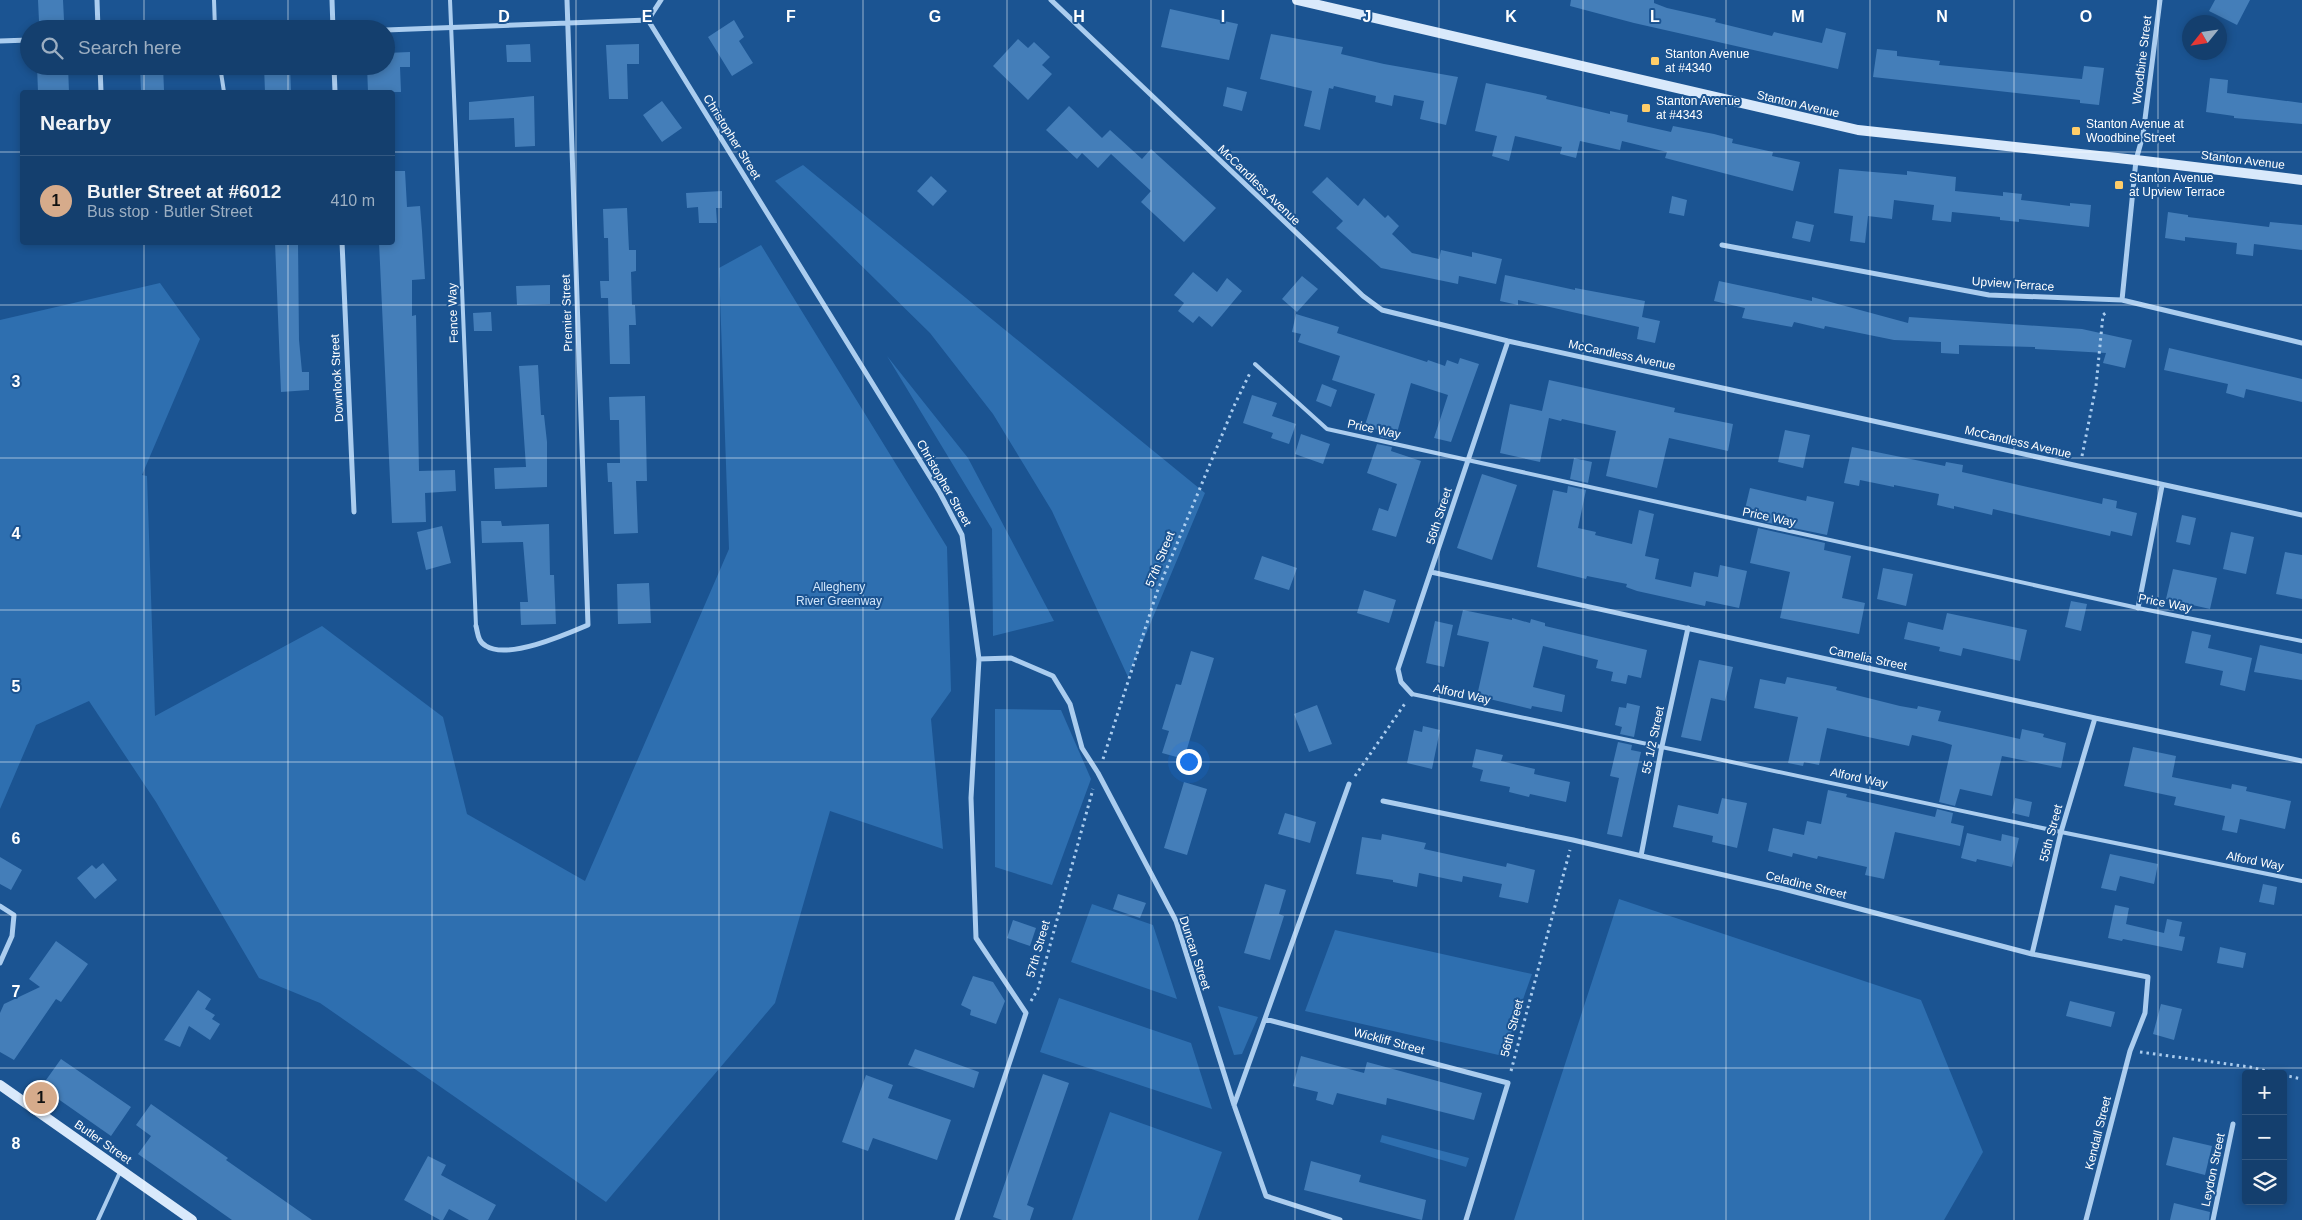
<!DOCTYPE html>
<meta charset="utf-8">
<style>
body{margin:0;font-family:Arial,sans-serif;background:#1d4673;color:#f1f3f6}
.controls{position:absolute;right:15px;bottom:15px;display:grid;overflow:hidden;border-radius:5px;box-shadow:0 2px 8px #0003}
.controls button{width:45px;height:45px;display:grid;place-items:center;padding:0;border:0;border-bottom:1px solid #335881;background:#143f6e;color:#f1f3f6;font:25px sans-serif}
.compass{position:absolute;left:2182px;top:15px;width:45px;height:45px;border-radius:50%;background:#143f6e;box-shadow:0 2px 8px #0003;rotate:240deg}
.you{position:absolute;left:1188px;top:761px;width:18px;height:18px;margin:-12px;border:4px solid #fff;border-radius:50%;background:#1a73e8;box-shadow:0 0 0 8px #1a73e833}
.badge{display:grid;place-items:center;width:32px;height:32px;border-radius:50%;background:#d6ab8b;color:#111;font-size:16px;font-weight:700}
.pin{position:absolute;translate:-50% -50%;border:2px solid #fff;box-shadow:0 1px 5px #0006}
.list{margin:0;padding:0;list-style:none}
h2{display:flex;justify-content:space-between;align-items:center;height:65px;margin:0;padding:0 20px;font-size:21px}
h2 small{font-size:16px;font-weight:400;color:#9dafc2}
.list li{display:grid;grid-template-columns:32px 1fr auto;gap:15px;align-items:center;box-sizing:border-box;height:90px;padding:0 20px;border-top:1px solid #335881}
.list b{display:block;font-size:19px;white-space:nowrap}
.list p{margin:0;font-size:16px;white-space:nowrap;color:#9dafc2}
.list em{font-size:16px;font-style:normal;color:#9dafc2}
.icon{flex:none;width:28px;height:28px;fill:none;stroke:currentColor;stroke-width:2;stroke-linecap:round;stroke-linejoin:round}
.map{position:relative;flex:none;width:2302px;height:1220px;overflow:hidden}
.search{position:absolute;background:#143f6e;box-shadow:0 2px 8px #0003;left:20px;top:20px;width:375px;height:55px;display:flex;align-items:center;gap:12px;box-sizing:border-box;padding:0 18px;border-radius:28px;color:#9dafc2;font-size:19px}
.panel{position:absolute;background:#143f6e;box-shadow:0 2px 8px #0003;left:20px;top:90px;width:375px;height:155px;border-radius:5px}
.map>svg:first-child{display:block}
</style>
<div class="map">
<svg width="2302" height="1220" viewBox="0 0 2302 1220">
<rect width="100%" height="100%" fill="#1b5492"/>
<!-- green -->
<path fill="#2e6fb0" d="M803,165L1205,493L1128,677L1052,511L993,414L930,333L775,181Z
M761,245L947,547L951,691L931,719L943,849L830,811L775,1003L606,1202L320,1003L259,978L156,802L89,701L36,725L0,809V320L160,283L200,339L142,475L147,476L155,716L322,626L443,717L467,814L585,881L729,549L719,268Z
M887,356L968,458L1054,621L993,636L992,529Z
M995,709L1061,710L1091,779L1052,885L995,867Z
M1619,899L1921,1000L1983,1152L1944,1220H1514Z
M1092,904L1153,925L1177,999L1071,962Z
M1335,930L1532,974L1503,1056L1305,1011Z
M1059,998L1191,1043L1212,1109L1040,1052Z
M1218,1006L1258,1017L1242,1054L1234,1055Z
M1110,1112L1222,1152L1198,1220H1072Z
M1382,1135L1469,1158L1466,1167L1380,1142Z"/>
<!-- building -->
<path fill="#447eb9" d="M38,0H63L64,20L39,21Z
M1571,0H1654V3L1667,8L1716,19L1715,22L1772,36L1774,32L1822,43L1826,28L1846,33L1838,69L1634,23L1570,6Z
M2215,0H2250L2237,25L2209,11Z
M1170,9L1238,24L1229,60L1161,47Z
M734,20L744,37L739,41L753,63L732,76L708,37Z
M1271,34L1343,47L1341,54L1384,64L1458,77L1446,125L1420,119L1424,101L1394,95L1392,106L1375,102L1376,96L1334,86L1333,89L1329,88L1320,130L1304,126L1312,91L1260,79Z
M1018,39L1028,48L1034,42L1050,57L1042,65L1052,74L1028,100L993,66Z
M530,44L531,62H507L506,45Z
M639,44V64H627L628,99H609L606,45Z
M1877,49L1897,51V56L1940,61L1939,65L2041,75L2082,79L2084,66L2104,68L2099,105L2080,103V100L1873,77Z
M410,52V67H400L401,92H368L367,66H386V53Z
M37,66H68L69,92H38Z
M140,66H163L164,90L141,91Z
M264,66H290L291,92H265Z
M2210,78L2228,80L2227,93L2302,103V124L2234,118V116L2206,112Z
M1486,83L1547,96L1546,99L1610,114V111L1628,115L1627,122L1671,132L1673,126L1714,134L1733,139L1732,143L1773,152L1772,156L1800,162L1793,191L1665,158L1667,152L1622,141L1620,150L1580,141L1576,158L1560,154L1562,147L1515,136L1509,161L1492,156L1497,136L1475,131Z
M1227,87L1247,92L1242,111L1223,106Z
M534,96L535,146L515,147L514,118L469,120V102Z
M662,101L682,128L662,142L643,115Z
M1069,106L1102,138L1110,130L1142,159L1151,149L1216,208L1184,242L1141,202L1151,191L1111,154L1098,168L1082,153L1077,159L1046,130Z
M1839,169L1907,175V171L1956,177L1955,191L2003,196V192L2022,194L2021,200L2070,206V203L2091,205L2089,227L2019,219V222L2000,220V217L1952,212L1951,222L1932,220L1934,205L1894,200L1892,219L1868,216L1865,243L1850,241L1853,216L1834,213Z
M392,171H405L407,207L420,206L422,231L425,279L412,280V316L416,315L419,471L455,470L456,491L425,493L426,522L392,523L379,242H392Z
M931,176L947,191L933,206L917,191Z
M1327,177L1358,206L1364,198L1385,218L1388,215L1399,226L1392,234L1412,253L1439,259L1441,250L1472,257V252L1502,259L1496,284L1459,276L1458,284L1381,268L1336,228L1343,221L1312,192Z
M722,191V208H716L717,223H699L698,207L687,208L686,193Z
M1672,196L1687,200L1684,216L1669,213Z
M627,208L629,250H636V271L631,272L632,305H635L636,325H629L630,364H610L608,298H601L600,281H609L608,238H604L603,209Z
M2168,212L2188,215V217L2269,227L2270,222L2302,225V250L2254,244L2253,256L2236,254L2237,243L2185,237V241L2165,238Z
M1796,221L1814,225L1810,242L1792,238Z
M275,242H298L299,340L302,372H309V390L281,392Z
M1193,272L1217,292L1227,278L1242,291L1212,327L1199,316L1193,323L1178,311L1184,303L1174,295Z
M1505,275L1575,290V288L1645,301L1642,317L1660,321L1655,343L1637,339L1639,327L1518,300V305L1500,301Z
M1302,276L1318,289L1297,312L1282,299Z
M1719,281L1812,301V297L1908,323L1909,317L2082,329L2132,340L2125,368L2103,363L2106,353L2035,349V347L1959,345V354L1941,353V342L1894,340L1825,326L1824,329L1794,322L1792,327L1742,318L1745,308L1714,301Z
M550,285V304L517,305L516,286Z
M491,312L492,331H474L473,313Z
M1296,314L1339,327L1337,333L1427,362L1428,360L1445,366L1447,360L1458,364L1460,358L1479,364L1451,442L1434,438L1448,395L1411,383L1395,440L1380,437L1382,431L1365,425L1375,394L1332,380L1340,356L1298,342L1301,334L1292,332Z
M2169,348L2302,379V402L2246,389L2244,398L2226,393L2228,384L2164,370Z
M538,365L541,415H544L547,442V487L495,489L494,468L526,467L519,366Z
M1549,380L1675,408L1674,412L1733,424L1728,451L1669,438L1657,488L1606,476L1616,431L1562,419L1561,421L1549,418L1540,462L1500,453L1510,404L1542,411Z
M1322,384L1337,390L1331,407L1316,401Z
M1252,395L1277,403L1272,416L1296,424L1289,444L1271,438L1273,433L1243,423Z
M645,396L647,481H636L638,533L614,534L612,482H608L607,463H620L619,420H610L609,397Z
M1785,430L1810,435L1803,468L1778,462Z
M1301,434L1330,444L1323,464L1295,454Z
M1377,444L1392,447L1391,451L1421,461L1396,537L1372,530L1379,508L1388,511L1397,484L1367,473Z
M1852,447L1945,466L1946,462L1963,465L1962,472L2102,504L2103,498L2117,501L2116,508L2137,513L2132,536L2111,531L2110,536L1993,509L1992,515L1954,506V509L1937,505L1939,494L1894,485V487L1860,480L1859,486L1844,483Z
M1574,458L1592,462L1588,483L1570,479Z
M1482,474L1517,485L1492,560L1457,548Z
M1568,486L1586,490L1578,528L1596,532L1595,535L1632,544L1639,510L1654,514L1645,556L1659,559L1655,579L1691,587L1694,572L1718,577L1720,565L1747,571L1739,608L1706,601L1705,606L1637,591L1626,587L1627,584L1587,576L1586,579L1537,567L1553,490L1567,493Z
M1750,488L1806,501L1807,496L1834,502L1827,535L1760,521L1761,513L1745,509Z
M2182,515L2196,518L2190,545L2176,542Z
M481,521H501L502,526L549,524L550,575H554L556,624L521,625L520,602H528L523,542L482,543Z
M442,526L451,563L426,570L417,532Z
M1758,528L1825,543L1824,550L1851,556L1842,598L1865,603L1859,634L1780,618L1790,572L1750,563Z
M2231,532L2254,537L2246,574L2223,569Z
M2285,552L2302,555V599L2276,594Z
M1262,556L1297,568L1289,590L1254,579Z
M1883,568L1913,574L1906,606L1877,599Z
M2173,569L2217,578L2210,609L2166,599Z
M649,583L651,623L618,624L617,584Z
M1364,590L1396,600L1389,623L1357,613Z
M2071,601L2087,604L2081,631L2065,627Z
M1463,610L1512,620V618L1530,623L1531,619L1545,623V626L1647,650L1641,678L1628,675L1626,684L1611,681L1613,672L1596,668L1598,660L1543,646L1533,687L1565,695L1562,712L1532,706L1531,709L1477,696L1489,642L1457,635Z
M1947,613L2027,630L2020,661L1963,648L1961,656L1939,651L1940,647L1904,639L1908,622L1943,630Z
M1435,621L1453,625L1444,667L1426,663Z
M2192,631L2211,635L2208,648L2252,658L2245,691L2220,685L2223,671L2185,663Z
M2260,645L2302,654V680L2254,672Z
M1191,651L1214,658L1184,759L1162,753L1169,731L1162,729L1176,684L1181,685Z
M1699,660L1733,667L1725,701L1711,698L1701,741L1681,737Z
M1787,677L1837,687L1836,690L1900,706L1917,709L1918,706L1941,711L1938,721L1971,728L2020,739L2022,729L2044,734L2043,737L2066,743L2061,768L2002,756L1992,796L1960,789L1955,806L1939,802L1952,745L1943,742L1912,735L1909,746L1827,728L1819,765L1804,762L1803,766L1788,763L1798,717L1754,708L1760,679L1785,684Z
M1627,703L1640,706L1634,737L1620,734L1622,727L1615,725L1619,707L1626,708Z
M1317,705L1332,744L1309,752L1294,714Z
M1423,726L1440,730L1432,769L1407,763L1414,730L1422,732Z
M1618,742L1632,745L1631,750L1641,752L1622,837L1607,834L1619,778L1610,776Z
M2133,747L2176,756L2172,777L2231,789L2232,784L2247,787L2246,791L2291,801L2285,829L2240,819L2237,833L2222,830L2225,816L2174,805L2176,797L2124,786Z
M1476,749L1503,755L1501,761L1535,769L1534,774L1570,782L1566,802L1530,794L1529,797L1509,792L1510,787L1480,781L1483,770L1472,767Z
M1184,782L1207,789L1187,855L1164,848Z
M1828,790L1847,794L1846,797L1935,817L1937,809L1953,813L1951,823L1964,826L1960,846L1895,832L1884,879L1865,875L1867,867L1818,856L1817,859L1793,853L1792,857L1768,851L1773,828L1804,835L1807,821L1821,824Z
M1722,798L1747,803L1737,848L1712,842L1713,836L1673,827L1678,805L1718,814Z
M2015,798L2032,802L2029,817L2012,813Z
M1285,813L1316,822L1310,843L1278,834Z
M1967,833L2001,841L2002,834L2019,838L2012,867L1977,859L1976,862L1961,858Z
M1382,834L1426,843L1424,849L1506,867L1507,863L1535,870L1528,903L1499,897L1502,884L1463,876L1462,882L1419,873L1417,887L1393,882V880L1356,874L1362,837L1381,840Z
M2110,854L2158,864L2154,884L2120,876L2116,891L2101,888Z
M0,857L22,870L11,890L0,884Z
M103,863L117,880L95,899L77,878L92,865L96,869Z
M1265,884L1286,890L1279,914L1284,916L1270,960L1244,953Z
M2263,884L2277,887L2274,905L2259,902Z
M1118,894L1146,903L1140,918L1113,909Z
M2115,905L2129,908L2126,924L2164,933L2167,919L2182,922L2179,936L2185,937L2182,951L2123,939L2122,941L2108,938Z
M1013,920L1036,928L1030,946L1007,938Z
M56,941L88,964L61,1002L56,999L14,1060L0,1052V1013L4,1004L40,987L29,979Z
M2220,947L2246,953L2243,968L2217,963Z
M973,976L993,982L1005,1001L996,1024L970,1015L971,1010L961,1005Z
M198,990L211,999L205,1009L215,1015L212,1019L220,1024L210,1040L189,1026L180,1047L164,1040Z
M2070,1001L2115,1012L2111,1027L2066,1016Z
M2161,1004L2182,1009L2174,1040L2153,1034Z
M915,1049L979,1072L974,1088L908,1065Z
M1301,1056L1364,1073L1367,1062L1482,1093L1474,1120L1387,1098L1386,1105L1337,1093L1333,1105L1316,1100L1318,1092L1293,1086Z
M61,1059L131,1107L111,1136L41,1087Z
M1043,1074L1069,1083L1027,1205L1034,1208L1030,1220H1002L993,1217Z
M866,1075L893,1085L888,1098L951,1120L937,1160L873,1138L868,1151L842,1142Z
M151,1104L228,1158L226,1160L312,1220H232L138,1154L151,1136L136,1125Z
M2173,1137L2212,1146L2205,1175L2166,1165Z
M428,1156L446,1165L441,1175L496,1205L488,1220H469L449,1209L443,1220H440L404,1200Z
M1311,1161L1361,1175L1359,1182L1426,1200L1422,1220L1304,1190Z
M2174,1203L2210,1212L2209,1220H2170Z"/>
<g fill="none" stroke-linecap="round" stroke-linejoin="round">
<!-- path -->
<path stroke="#abcdef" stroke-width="3" stroke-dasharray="2.5 4" stroke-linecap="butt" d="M2082,456L2096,386L2103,315L2108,311
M1103,759L1157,592L1234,406L1250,373
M1355,776L1406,702
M1031,1001L1038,989L1093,789
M2140,1052L2250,1067L2280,1074
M1511,1071L1570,850
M2283,1075L2302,1079"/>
<!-- lane -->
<path stroke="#abcdef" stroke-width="4" d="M214,0L215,29
M450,0L476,626
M220,66L224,92
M1255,364L1327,429L2138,608L2302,641
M1412,694L2061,832L2302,881
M98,1220L120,1172"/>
<!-- street -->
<path stroke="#abcdef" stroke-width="5" d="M97,0L98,29
M332,0L333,29
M1051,0L1363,296L1382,310L1508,341L2302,515
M648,20L940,493L962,535L979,659L971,798L976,938L1026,1013L957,1220
M648,20L661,0
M386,30L648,20
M0,41L29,40
M100,66L101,92
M334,66L335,92
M342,242L354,512
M1722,245L1989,295L2122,300L2302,343
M2122,300L2136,160L2143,135L2160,0
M1431,572L2095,718L2302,761
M2138,608L2162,486
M476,626C478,634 478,642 486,646C508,660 567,634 588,625L567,0
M979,659L1011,658L1053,676L1070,704L1082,748L1098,773L1176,921L1234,1105L1266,1196L1340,1220
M1412,694L1401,682L1398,669L1508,341
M1383,801L1573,840L1780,888L2032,954L2148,977L2145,1013L2130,1051L2086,1220
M1641,856L1662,746L1688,628
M0,906L14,915L12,936L0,963
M2032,954L2061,832L2095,718
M1265,1019L1508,1083L1466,1220
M1234,1105L1349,784
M2213,1220L2233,1124"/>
<!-- secondary -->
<path stroke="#d9e9fb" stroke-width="10" d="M1297,0L1858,130L2136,160L2302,180
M0,1085L192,1220"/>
</g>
<!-- grid -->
<path fill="none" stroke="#fff" stroke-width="1" stroke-opacity="0.55" d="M144,0V29M288,0V29M432,0V1220M576,0V1220M719,0V1220M863,0V1220M1007,0V1220M1151,0V1220M1295,0V1220M1439,0V1220M1583,0V1220M1726,0V1220M1870,0V1220M2014,0V1220M2158,0V1220M144,66V92M288,66V92M0,152H22M392,152H2302M144,242V1220M288,242V1220M0,305H2302M0,458H2302M0,610H2302M0,762H2302M0,915H2302M0,1068H2302"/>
<!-- markers -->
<g fill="#ffcd69" stroke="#1b5492" stroke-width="2">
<rect x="1650" y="56" width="10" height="10" rx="2.5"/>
<rect x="1641" y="103" width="10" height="10" rx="2.5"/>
<rect x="2071" y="126" width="10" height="10" rx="2.5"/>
<rect x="2114" y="180" width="10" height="10" rx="2.5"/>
</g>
<g text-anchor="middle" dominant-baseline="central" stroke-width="4" stroke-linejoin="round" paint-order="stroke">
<!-- poi labels -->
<g font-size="12" fill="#fff" stroke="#1b5492" text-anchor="start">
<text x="1665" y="54">Stanton Avenue<tspan x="1665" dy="14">at #4340</tspan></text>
<text x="1656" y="101">Stanton Avenue<tspan x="1656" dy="14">at #4343</tspan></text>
<text x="2086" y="124">Stanton Avenue at<tspan x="2086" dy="14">Woodbine Street</tspan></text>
<text x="2129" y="178">Stanton Avenue<tspan x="2129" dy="14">at Upview Terrace</tspan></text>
</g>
<!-- street labels -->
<g font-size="12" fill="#fff" stroke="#1b5492">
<text transform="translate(2142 60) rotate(-83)">Woodbine Street</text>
<text transform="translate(1798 104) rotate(13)">Stanton Avenue</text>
<text transform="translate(732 137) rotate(58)">Christopher Street</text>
<text transform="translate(2243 160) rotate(7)">Stanton Avenue</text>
<text transform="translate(1259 185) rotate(44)">McCandless Avenue</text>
<text transform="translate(2013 284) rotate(4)">Upview Terrace</text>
<text transform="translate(453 313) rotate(-92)">Fence Way</text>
<text transform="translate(567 313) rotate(-92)">Premier Street</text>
<text transform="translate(1622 355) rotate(12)">McCandless Avenue</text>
<text transform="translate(337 378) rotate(-93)">Downlook Street</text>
<text transform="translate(1374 429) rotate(12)">Price Way</text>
<text transform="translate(2018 442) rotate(13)">McCandless Avenue</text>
<text transform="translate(944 483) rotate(60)">Christopher Street</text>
<text transform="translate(1439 516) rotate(-72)">56th Street</text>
<text transform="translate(1769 517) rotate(12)">Price Way</text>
<text transform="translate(1160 559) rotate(-68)">57th Street</text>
<text transform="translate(2165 603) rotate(11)">Price Way</text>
<text transform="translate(1868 658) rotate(12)">Camelia Street</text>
<text transform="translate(1462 694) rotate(12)">Alford Way</text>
<text transform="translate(1653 740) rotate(-78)">55 1/2 Street</text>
<text transform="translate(1859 778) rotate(12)">Alford Way</text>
<text transform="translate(2051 833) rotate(-75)">55th Street</text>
<text transform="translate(2255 861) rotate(11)">Alford Way</text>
<text transform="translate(1806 885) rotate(14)">Celadine Street</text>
<text transform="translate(1038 949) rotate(-74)">57th Street</text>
<text transform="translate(1195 953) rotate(72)">Duncan Street</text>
<text transform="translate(1512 1028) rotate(-75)">56th Street</text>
<text transform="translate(1389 1041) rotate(15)">Wickliff Street</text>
<text transform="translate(2098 1133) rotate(-76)">Kendall Street</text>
<text transform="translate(103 1142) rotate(35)">Butler Street</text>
<text transform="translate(2213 1170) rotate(-78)">Leydon Street</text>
</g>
<!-- park labels -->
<g font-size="12" fill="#d2e6fb" stroke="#1b5492">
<text x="839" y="587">Allegheny<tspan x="839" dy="14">River Greenway</tspan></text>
</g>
</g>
<g font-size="16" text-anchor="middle" font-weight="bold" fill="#fff" stroke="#1b5492" stroke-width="4" stroke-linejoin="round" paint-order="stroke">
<text x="504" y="22">D</text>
<text x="647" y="22">E</text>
<text x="791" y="22">F</text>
<text x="935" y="22">G</text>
<text x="1079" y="22">H</text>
<text x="1223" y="22">I</text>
<text x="1367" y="22">J</text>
<text x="1511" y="22">K</text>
<text x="1655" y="22">L</text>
<text x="1798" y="22">M</text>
<text x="1942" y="22">N</text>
<text x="2086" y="22">O</text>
<text x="16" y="387">3</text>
<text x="16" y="539">4</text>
<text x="16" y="692">5</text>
<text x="16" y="844">6</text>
<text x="16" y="997">7</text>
<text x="16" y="1149">8</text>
</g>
</svg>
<div class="controls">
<button>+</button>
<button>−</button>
<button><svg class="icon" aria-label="layers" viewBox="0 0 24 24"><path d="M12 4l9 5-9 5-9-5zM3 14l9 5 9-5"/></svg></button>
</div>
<svg class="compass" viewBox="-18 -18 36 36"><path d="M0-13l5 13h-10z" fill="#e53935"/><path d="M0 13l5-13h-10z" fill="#9dafc2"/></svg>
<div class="you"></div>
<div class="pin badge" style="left:41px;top:1098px">1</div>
<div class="search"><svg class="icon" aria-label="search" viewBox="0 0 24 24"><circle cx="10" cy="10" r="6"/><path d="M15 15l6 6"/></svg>Search here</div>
<section class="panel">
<h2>Nearby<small></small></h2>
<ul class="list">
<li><span class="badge">1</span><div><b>Butler Street at #6012</b><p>Bus stop · Butler Street</p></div><em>410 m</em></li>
</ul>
</section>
</div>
